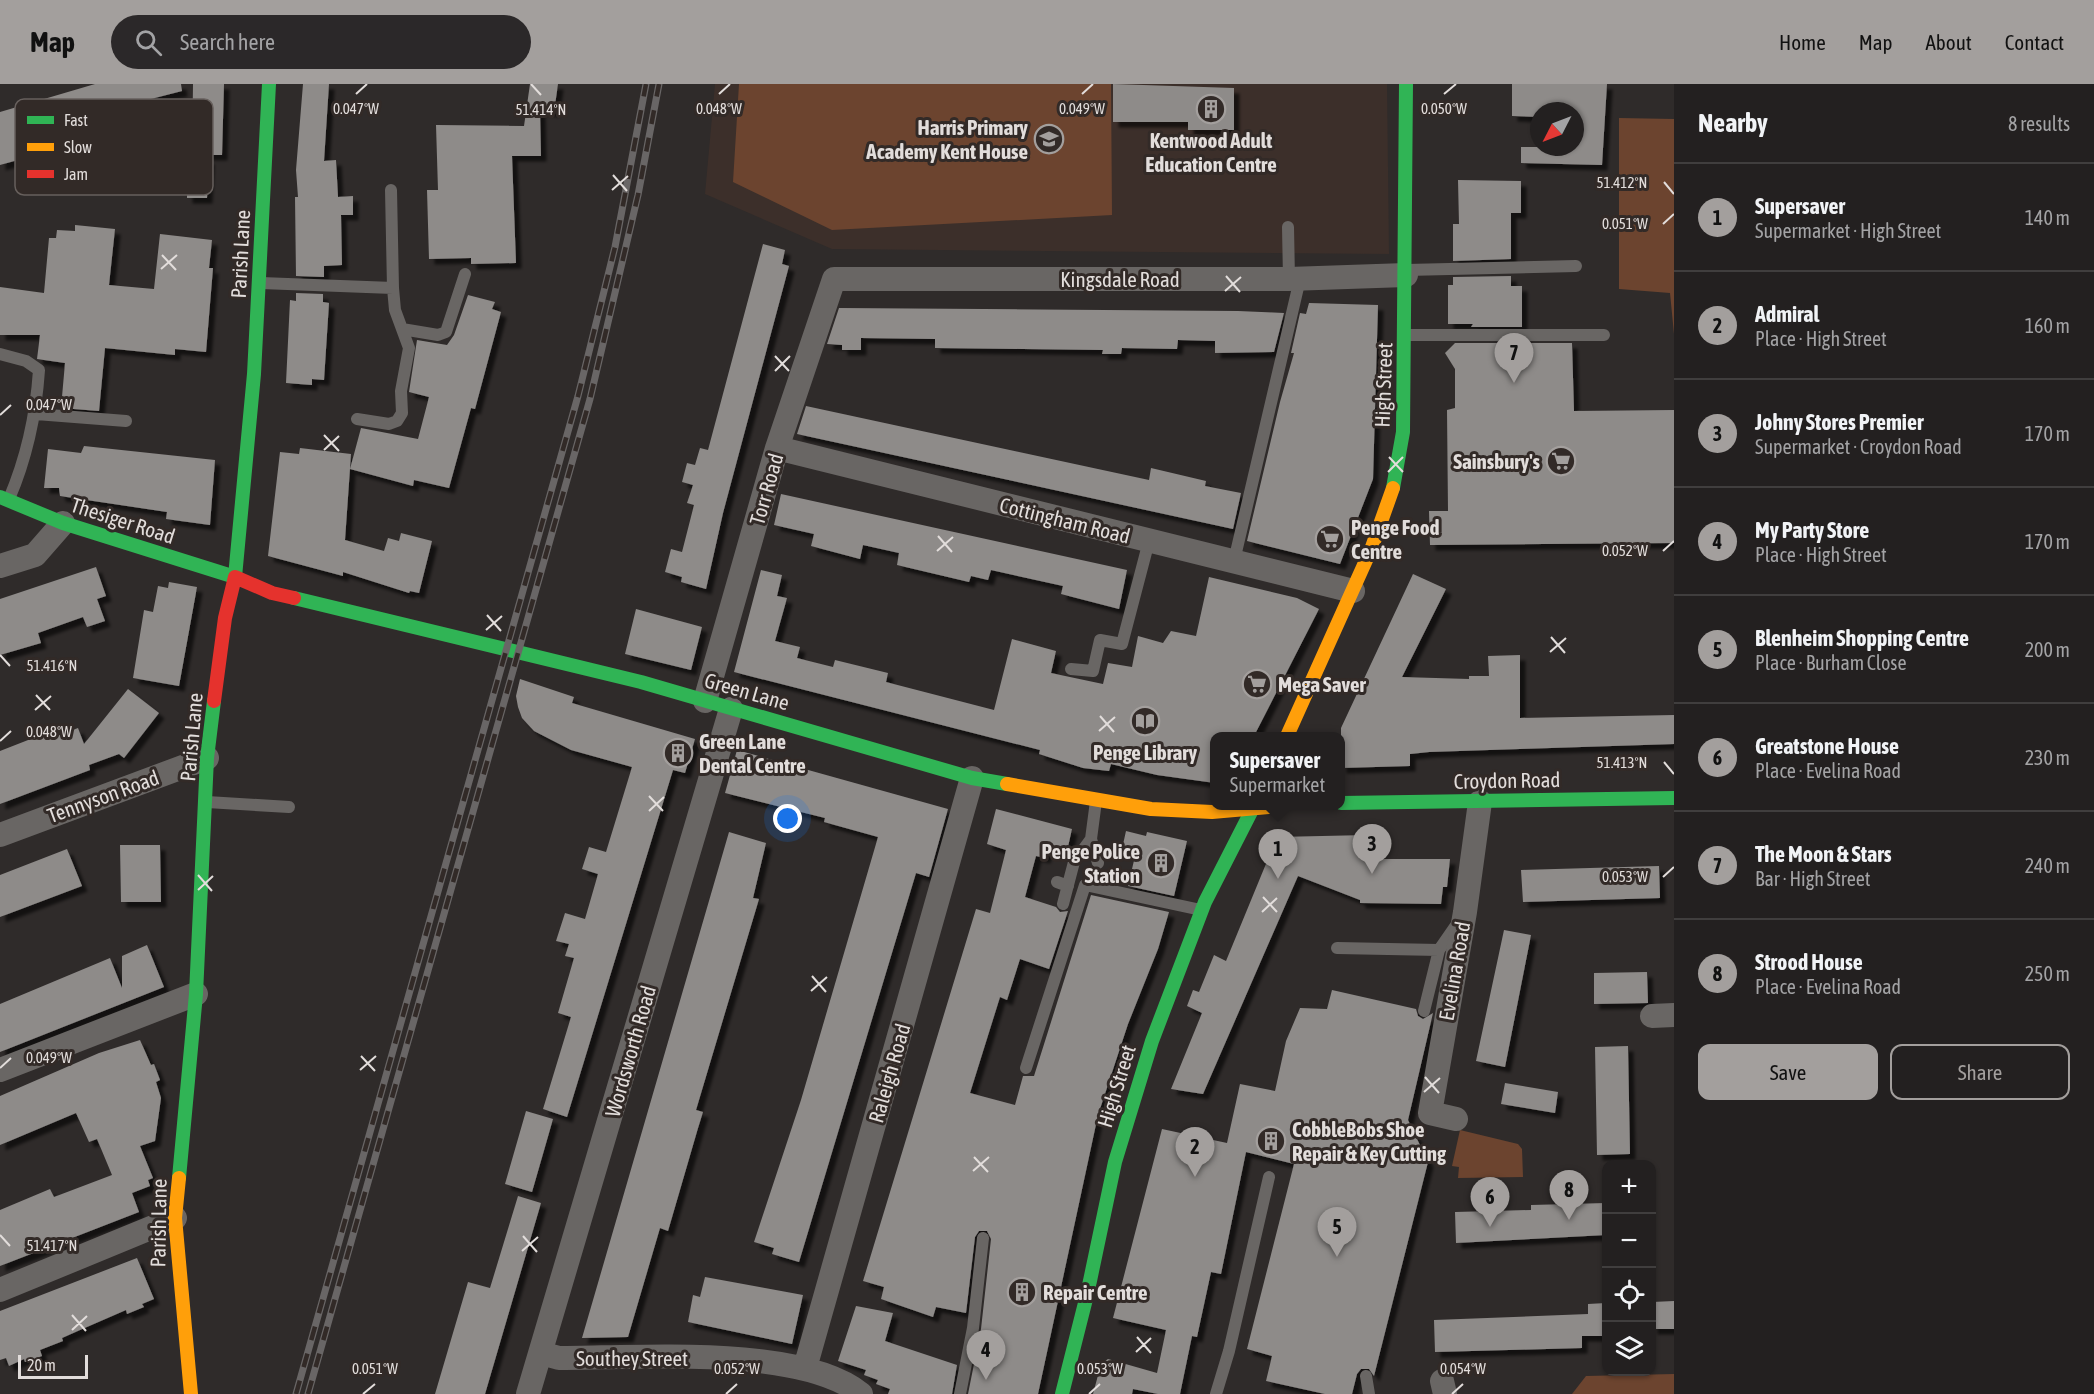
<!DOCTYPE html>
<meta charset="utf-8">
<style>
body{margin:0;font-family:"Asap Condensed",sans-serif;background:#2b2829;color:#f1f3f6}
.controls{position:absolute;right:18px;bottom:18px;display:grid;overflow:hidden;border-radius:12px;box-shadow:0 2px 4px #0004}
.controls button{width:54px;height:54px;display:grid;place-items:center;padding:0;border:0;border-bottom:2px solid #403e3e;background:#232020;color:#f1f3f6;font:30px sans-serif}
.compass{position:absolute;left:1530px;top:18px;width:54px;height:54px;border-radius:50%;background:#232020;box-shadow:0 2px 4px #0004;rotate:228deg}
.scale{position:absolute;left:18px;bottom:15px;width:70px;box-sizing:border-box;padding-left:6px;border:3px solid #e2dddb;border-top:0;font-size:16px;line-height:21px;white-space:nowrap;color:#e2dddb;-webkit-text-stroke:4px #322a27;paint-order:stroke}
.you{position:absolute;left:788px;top:735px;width:21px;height:21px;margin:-15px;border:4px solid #fff;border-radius:50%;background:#1a73e8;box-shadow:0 0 0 9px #1a73e833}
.badge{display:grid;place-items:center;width:39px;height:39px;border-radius:50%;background:#a39f9d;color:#111;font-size:20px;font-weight:700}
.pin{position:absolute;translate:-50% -50px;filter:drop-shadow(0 2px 3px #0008)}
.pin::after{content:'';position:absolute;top:32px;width:21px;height:18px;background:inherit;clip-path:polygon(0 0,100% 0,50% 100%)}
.popup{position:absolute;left:1210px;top:648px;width:135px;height:78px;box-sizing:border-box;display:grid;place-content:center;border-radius:12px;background:#232020;filter:drop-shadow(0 2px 4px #0005);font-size:20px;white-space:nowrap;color:#a3a3a5}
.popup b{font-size:22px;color:#f1f3f6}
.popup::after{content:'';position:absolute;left:50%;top:100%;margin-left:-12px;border:12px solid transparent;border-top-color:#232020}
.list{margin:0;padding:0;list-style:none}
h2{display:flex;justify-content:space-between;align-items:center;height:78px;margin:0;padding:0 24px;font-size:26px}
h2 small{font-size:20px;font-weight:400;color:#a3a3a5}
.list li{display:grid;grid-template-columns:39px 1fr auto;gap:18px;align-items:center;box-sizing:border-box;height:108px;padding:0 24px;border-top:2px solid #403e3e}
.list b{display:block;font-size:22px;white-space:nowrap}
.list p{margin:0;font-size:20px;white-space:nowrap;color:#a3a3a5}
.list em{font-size:20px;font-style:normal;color:#a3a3a5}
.actions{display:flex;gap:12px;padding:18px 24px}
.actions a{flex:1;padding:14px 0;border:2px solid #a39f9d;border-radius:12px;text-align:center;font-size:21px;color:#a39f9d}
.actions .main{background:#a39f9d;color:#111}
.icon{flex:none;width:33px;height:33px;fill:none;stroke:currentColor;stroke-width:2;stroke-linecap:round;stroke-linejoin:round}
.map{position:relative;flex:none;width:1674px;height:1310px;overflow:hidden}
header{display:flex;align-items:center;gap:36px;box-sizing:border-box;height:84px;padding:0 30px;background:#a39f9d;color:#111}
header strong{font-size:28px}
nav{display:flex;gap:33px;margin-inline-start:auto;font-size:21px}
.search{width:420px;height:54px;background:#2b2829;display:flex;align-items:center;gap:15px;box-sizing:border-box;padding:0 21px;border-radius:33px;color:#a3a3a5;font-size:22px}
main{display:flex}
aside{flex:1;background:#232020}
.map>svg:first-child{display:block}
</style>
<header>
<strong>Map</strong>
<div class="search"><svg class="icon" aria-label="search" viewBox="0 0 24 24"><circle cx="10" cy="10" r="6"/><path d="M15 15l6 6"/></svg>Search here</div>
<nav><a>Home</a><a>Map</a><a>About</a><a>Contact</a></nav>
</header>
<main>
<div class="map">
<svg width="1674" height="1310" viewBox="0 0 1674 1310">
<defs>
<filter id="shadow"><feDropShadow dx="5.5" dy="5.5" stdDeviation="1.5" flood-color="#0009"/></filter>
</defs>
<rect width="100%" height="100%" fill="#2f2b2a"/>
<!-- built -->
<path fill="#3c2f2a" d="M715,0H1387L1389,170L832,165L705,110Z"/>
<!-- green -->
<path fill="#6c442f" d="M739,0H1111L1112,131L832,146L733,98Z
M1619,34L1674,35V250L1670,209L1619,205Z
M1460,1046L1518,1060L1522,1065L1523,1093L1458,1094L1459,1083L1452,1082Z
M1674,1290V1310H1572L1586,1292Z"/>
<!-- building -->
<path fill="#8e8b89" filter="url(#shadow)" d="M95,0H181L182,7L143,17L148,38L61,61L64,72L34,79L32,72L0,81V28Z
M193,0H224L222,71H192Z
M303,0H329L324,77L336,76L338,113L353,112V131H341L342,181L324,182V193L296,192L295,113H298L296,86Z
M530,0H558L554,28L540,26L541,72H512L516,179L471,180V174L429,175L427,106H438L436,41L524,42Z
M1113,0L1234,4V46H1188V38H1113Z
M1512,0H1607L1602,81L1521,79V63H1575V27H1539V33L1512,32Z
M187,75H209L207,114H187Z
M1458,96L1521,97V129H1511V175L1453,177V140H1459Z
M75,141L115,145L109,201L154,205L160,150L212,156L209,184H213L206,268L175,265V271L105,264L99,327L61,324L65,279L37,275L40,251H0V203L44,209L49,154H56L57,146L75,147Z
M763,160L785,166L782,180L789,182L723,429L706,505L681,498L682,493L665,488L671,465L682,468L694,421L687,419L693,401L682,398L687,379L695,381L700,364L708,366Z
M1511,192V202H1522V243H1471L1473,240H1448V201H1453V193Z
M296,209L323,210V218L329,219L324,296L312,295V301L286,299L290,216L296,217Z
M468,211L495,218L492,225L501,228L475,325L471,324L449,404L414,396L413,402L350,385L361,344L418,355L429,313L409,308L417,256L447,261L454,251Z
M1309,219L1378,221L1373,395L1340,480L1247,457L1280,318L1294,269H1291L1300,229L1306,230Z
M839,224L1238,227L1284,229L1274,268L1215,269V257L1178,256L1177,265L1122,264L1121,270H1102L1103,266L935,264V255L861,254V266H842V261L827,260Z
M1455,259H1572L1574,327L1674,326V459L1430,461L1429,427H1448L1447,326L1455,324V285L1445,269Z
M806,322L1149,396L1151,384L1206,397L1205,402L1241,409L1233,445L797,350Z
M84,362L215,376L210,441L166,435L167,428L60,412L59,404H44L48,365L81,369Z
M300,364L351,370L345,456L384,467L388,454L399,457L401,449L432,457L419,509L410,507L409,509L343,488V492L268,472L280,368L299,370Z
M781,410L1127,486L1119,525L1061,510L1063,502L991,486L988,496L971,492L969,498L897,481L899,469L863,461L860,475L811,462L814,450L774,441Z
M96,483L106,512L97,515L105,537L87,543L83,533L38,549L41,559L0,571V515Z
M761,486L782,491L777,512L787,514L775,557L800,563L797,574L833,583L835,576L888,589L886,598L994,626L1012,555L1056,567L1051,589L1103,600L1108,579L1132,583L1138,552L1163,559L1171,547L1196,552L1209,493L1297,514L1319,525L1254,652H1215V699L1157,691L1111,680L1109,687L1083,684L1039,670L1040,666L734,588Z
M1413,490L1446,505L1402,593L1469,595V592H1489L1488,572L1520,571V634L1674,631V660L1429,668L1410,670V682L1341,684V644Z
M169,498L197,503L179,602L133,594L144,526L153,528L158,502L168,504Z
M636,525L702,543L691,586L625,570Z
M520,595L574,613L572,619L695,655L685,689L673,686L567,1033L543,1025L571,933L558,929L574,874L565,872L569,860L556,857L565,829L585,835L598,790L582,785L589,763L606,768L632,683L571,666L534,647L522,634L518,623L516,612Z
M128,605L159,629L124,674L119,670L89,681L90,686L0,720V667L46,649L49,655L78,644L84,660Z
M737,666L948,725L929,793L916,789L799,1178L772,1170L774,1164L754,1158L801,1016L878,753L824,738L825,734L725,709Z
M996,725L1072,745L1067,767L1048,762L1045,774L1036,772L1025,813L1056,823L1060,828L1068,827L1049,885L1020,875L1007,916L1000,913L970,1009L1015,1021L1023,992H1034L1091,811L1169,828L1158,865L1128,940L1098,1031L1038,1310H968L981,1245L991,1155L987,1147H979L975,1153L966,1229L936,1223L933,1233L881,1215L884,1203L863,1197L976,825L990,829L1006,766L987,760Z
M1126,747L1146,752L1147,748L1187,757L1174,812L1128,802L1136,768L1122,765Z
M729,748L766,759L753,814L759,815L696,1026L703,1028L698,1044L668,1147L660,1144L628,1253L582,1254Z
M1367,751L1364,775H1450L1447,803H1443L1441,820L1360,819V816L1298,792L1203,1010L1171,1005L1202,929L1187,922L1193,906L1199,908L1214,871L1226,877L1277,753Z
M120,761H160L161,818H121Z
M67,765L82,802L0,833V791Z
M1659,782L1660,814L1523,818L1521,786Z
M1504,846L1531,851L1505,983L1476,977Z
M147,861L164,903L0,968V920L110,874L122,904V872Z
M1647,888L1648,919L1594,920V889Z
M1332,906L1416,925L1418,932L1423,935L1433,929L1408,1036L1428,1078L1374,1292L1369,1285H1361L1357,1290L1352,1310H1325L1266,1297L1272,1272L1247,1265L1294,1080L1246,1068L1221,1190L1211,1188L1197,1253L1192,1252L1180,1310H1158L1133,1305L1132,1310H1093L1101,1280L1108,1275L1157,1289L1166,1246L1113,1234L1162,1045L1227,1059L1240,1000L1275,1007L1286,957L1300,924L1327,925Z
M140,956L151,981L154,980L160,996L156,998L161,1014L155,1057L140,1062L153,1094L148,1096L150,1102L132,1109L139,1128L0,1182V1126L50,1105L54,1113L112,1091L97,1055L89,1058L76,1029L0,1061V1012L99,969Z
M1628,962L1630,1070L1597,1071L1595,963Z
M1505,999L1558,1008L1555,1029L1501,1020Z
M526,1027L553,1035L532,1108L505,1100Z
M518,1112L541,1119L485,1310H435L468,1198L490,1204Z
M1606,1119V1151L1456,1159L1455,1128L1531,1126V1121Z
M137,1174L154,1215L142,1220L144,1223L127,1230L126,1226L80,1246L62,1254L63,1257L40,1266L42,1272L25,1278L24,1275L9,1282L6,1274L0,1276V1227Z
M705,1193L803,1211L792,1260L688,1238L693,1211L700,1213Z
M1674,1217V1245H1652V1218Z
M1606,1219V1252H1582V1264L1435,1268L1434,1236L1588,1230V1220Z
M856,1222L893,1229L885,1257L957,1281L952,1310H888L890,1305L876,1300L878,1296L864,1291L866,1286L838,1277Z"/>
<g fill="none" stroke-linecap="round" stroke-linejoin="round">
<!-- lane -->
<path stroke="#696664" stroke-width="12" d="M391,106L393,204
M1288,143L1289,195
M1406,186L1576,182
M261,199L393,204L395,226L409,264L401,307L402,329L397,337L389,340L357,335
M402,245L438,251L446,248L465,190
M1406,251H1604
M0,270L26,277L39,286C36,331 27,373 9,415
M36,330L126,337
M1234,477L1300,195
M1071,585L1093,587L1100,556L1122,560L1149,457
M207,718L289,723
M1091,755L1098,779
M1057,798L1068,802
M1063,820L1074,778L1091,755L1096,717
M1337,864L1439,866
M1424,927L1439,866L1457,840
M1026,984L1085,801L1201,826
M1366,1292L1369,1310
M960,1310L973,1244L983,1154
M1216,1310L1229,1267L1269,1093"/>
<!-- street -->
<path stroke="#696664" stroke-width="24" d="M777,364L1353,507
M0,482L35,471L63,439
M705,617L777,364L834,195H1289L1406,191
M0,751L207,674
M1652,932L1674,931
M0,986L196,910
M1456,1035L1430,1029L1465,828L1480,718
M0,1206L175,1134
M541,1269L559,1274C637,1274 801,1261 861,1310
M805,1284L972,694
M1442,1297L1445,1310
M528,1310L731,625"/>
<!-- fast -->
<path stroke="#30b455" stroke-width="14" d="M1393,404L1403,348L1406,0
M0,413L63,439L235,493L254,290L269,0
M294,514L641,598L972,694L1007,700
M1341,719L1674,714
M179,1094L196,910L207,674L214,617
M1062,1310L1087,1211L1115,1078L1152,957L1205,818L1254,722"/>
<!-- slow -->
<path stroke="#ff9f0a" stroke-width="14" d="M1287,652L1372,463L1393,404
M1007,700L1151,725L1212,728L1281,722
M179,1094L175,1134L191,1310"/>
<!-- jam -->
<path stroke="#e5322d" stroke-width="14" d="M214,617L225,534L235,493L272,509L294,514"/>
<!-- rail casing -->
<g stroke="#696666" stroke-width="7">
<path id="rail" d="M296,1310L578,312L615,163L646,0
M308,1310L590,315L638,111L659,0"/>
</g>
<!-- rail -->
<use href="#rail" stroke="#322a27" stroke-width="4.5" stroke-dasharray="14" stroke-linecap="butt"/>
</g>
<!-- ticks -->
<path fill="none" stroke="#e2dddb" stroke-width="2" d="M531,0L541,11M356,10L367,0M719,10L730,0M1082,10L1093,0M1444,10L1456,0M613,91L627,107M1664,98L1674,110M612,106L628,92M1663,140L1674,130M162,171L176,186M161,185L177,171M1226,192L1240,208M1225,207L1241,193M775,272L789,287M775,287L790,272M0,331L11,321M324,351L339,367M324,366L339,352M1389,373L1403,388M1388,388L1403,373M938,452L952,468M937,467L953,453M1663,467L1674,457M487,531L501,547M486,546L502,532M1551,553L1565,569M1550,568L1566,554M0,571L10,582M36,611L50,626M35,626L51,612M1100,632L1114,648M1099,647L1115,633M0,657L11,647M1664,678L1674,690M649,712L663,727M649,727L664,713M198,791L212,807M1663,793L1674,783M198,806L213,792M1263,813L1277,828M1262,828L1277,814M812,892L826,908M811,907L827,893M361,972L375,987M0,984L11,974M360,986L376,972M1425,993L1439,1009M1424,1008L1440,994M974,1073L988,1088M973,1087L989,1073M0,1151L10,1162M523,1152L537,1168M522,1167L538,1153M72,1231L86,1247M72,1246L87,1232M1137,1253L1151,1269M1136,1268L1151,1254M363,1310L375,1300M726,1310L737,1300M1089,1310L1100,1300M1452,1310L1463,1300"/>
<!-- icons -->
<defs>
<g id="building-ring" transform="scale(1.5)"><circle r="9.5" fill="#322a27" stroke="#a39f9d" stroke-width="1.5"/><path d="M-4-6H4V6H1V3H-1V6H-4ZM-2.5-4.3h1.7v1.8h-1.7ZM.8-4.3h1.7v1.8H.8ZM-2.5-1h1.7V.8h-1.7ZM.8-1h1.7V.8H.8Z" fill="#a39f9d"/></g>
<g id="school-ring" transform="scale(1.5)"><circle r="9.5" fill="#322a27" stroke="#a39f9d" stroke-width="1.5"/><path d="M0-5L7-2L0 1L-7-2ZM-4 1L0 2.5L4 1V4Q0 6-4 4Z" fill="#a39f9d"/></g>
<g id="supermarket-ring" transform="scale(1.5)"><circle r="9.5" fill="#322a27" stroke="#a39f9d" stroke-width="1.5"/><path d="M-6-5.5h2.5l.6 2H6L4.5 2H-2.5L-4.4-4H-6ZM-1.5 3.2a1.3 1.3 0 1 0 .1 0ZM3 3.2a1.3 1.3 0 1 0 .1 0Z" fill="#a39f9d"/></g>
<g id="library-ring" transform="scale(1.5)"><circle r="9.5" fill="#322a27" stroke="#a39f9d" stroke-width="1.5"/><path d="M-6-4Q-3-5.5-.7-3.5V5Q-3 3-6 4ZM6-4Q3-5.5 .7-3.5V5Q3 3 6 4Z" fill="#a39f9d"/></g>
</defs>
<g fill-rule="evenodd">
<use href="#building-ring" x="1211" y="25"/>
<use href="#school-ring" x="1049" y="55"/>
<use href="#supermarket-ring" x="1561" y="377"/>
<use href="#supermarket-ring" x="1330" y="455"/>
<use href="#supermarket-ring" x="1257" y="600"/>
<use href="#library-ring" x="1145" y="637"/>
<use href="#building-ring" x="678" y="669"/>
<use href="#building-ring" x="1161" y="779"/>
<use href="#building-ring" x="1271" y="1057"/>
<use href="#building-ring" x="1022" y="1208"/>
</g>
<g text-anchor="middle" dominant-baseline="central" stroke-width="6" stroke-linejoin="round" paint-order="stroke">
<!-- poi labels -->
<g font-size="21" font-weight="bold" fill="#e2dddb" stroke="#322a27" text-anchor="start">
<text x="1028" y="43" text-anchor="end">Harris Primary<tspan x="1028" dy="24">Academy Kent House</tspan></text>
<text x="1211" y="56" text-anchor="middle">Kentwood Adult<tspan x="1211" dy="24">Education Centre</tspan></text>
<text x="1540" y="377" text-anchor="end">Sainsbury's</text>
<text x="1351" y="443">Penge Food<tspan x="1351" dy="24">Centre</tspan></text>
<text x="1278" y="600">Mega Saver</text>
<text x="699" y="657">Green Lane<tspan x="699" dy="24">Dental Centre</tspan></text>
<text x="1145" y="668" text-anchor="middle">Penge Library</text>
<text x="1140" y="767" text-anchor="end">Penge Police<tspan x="1140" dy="24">Station</tspan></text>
<text x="1292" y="1045">CobbleBobs Shoe<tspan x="1292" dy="24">Repair &amp; Key Cutting</tspan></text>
<text x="1043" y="1208">Repair Centre</text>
</g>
<!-- street labels -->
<g font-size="21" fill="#e2dddb" stroke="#322a27">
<text transform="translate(240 170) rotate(-87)">Parish Lane</text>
<text x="1120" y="195">Kingsdale Road</text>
<text transform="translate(1383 301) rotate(-88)">High Street</text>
<text transform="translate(766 405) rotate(-74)">Torr Road</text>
<text transform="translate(123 436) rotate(18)">Thesiger Road</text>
<text transform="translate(1065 436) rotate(14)">Cottingham Road</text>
<text transform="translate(747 607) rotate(16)">Green Lane</text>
<text transform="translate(191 653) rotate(-85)">Parish Lane</text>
<text transform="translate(1507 696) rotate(-1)">Croydon Road</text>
<text transform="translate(103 712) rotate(-20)">Tennyson Road</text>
<text transform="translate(1454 887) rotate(-80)">Evelina Road</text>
<text transform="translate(630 967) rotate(-74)">Wordsworth Road</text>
<text transform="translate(889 989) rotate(-74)">Raleigh Road</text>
<text transform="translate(1116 1002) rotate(-73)">High Street</text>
<text transform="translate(158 1139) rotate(-89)">Parish Lane</text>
<text x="632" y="1274">Southey Street</text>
</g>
</g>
<!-- legend -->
<rect x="15" y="15" width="198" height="96" rx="9" fill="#322a27" stroke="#67605d" stroke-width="1.5"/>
<rect x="27" y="32" width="27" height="8" fill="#30b455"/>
<rect x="27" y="59" width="27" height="8" fill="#ff9f0a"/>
<rect x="27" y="86" width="27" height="8" fill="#e5322d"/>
<g font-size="16" fill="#e2dddb">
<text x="64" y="42">Fast</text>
<text x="64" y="69">Slow</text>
<text x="64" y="96">Jam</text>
</g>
<g font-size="15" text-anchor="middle" fill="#e2dddb" stroke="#322a27" stroke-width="6" stroke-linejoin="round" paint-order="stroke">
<text x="356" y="30">0.047°W</text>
<text x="719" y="30">0.048°W</text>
<text x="1082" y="30">0.049°W</text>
<text x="1444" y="30">0.050°W</text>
<text x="541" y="31">51.414°N</text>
<text x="1622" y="104">51.412°N</text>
<text x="1625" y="145">0.051°W</text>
<text x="49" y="326">0.047°W</text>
<text x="1625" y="472">0.052°W</text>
<text x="52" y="587">51.416°N</text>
<text x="49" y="653">0.048°W</text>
<text x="1622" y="684">51.413°N</text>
<text x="1625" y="798">0.053°W</text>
<text x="49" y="979">0.049°W</text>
<text x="52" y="1167">51.417°N</text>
<text x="375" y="1290">0.051°W</text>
<text x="737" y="1290">0.052°W</text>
<text x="1100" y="1290">0.053°W</text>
<text x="1463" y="1290">0.054°W</text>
</g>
</svg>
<div class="controls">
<button>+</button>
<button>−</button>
<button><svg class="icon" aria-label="locate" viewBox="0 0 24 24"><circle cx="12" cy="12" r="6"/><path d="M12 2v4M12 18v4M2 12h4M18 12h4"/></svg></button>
<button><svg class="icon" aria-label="layers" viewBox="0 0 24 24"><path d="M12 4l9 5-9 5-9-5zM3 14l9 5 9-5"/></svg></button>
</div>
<svg class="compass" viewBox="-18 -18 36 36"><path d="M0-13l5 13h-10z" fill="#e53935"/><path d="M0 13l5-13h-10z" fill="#a3a3a5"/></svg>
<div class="scale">20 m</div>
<div class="you"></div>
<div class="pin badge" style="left:1278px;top:795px">1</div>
<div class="popup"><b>Supersaver</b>Supermarket</div>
<div class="pin badge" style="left:1195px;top:1093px">2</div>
<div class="pin badge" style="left:1372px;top:790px">3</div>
<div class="pin badge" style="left:986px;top:1296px">4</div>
<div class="pin badge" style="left:1337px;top:1173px">5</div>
<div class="pin badge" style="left:1490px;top:1143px">6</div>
<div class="pin badge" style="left:1514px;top:299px">7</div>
<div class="pin badge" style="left:1569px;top:1136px">8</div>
</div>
<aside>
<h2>Nearby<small>8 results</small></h2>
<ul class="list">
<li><span class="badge">1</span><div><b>Supersaver</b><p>Supermarket · High Street</p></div><em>140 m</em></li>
<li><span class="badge">2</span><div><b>Admiral</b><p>Place · High Street</p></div><em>160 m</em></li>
<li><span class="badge">3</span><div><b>Johny Stores Premier</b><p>Supermarket · Croydon Road</p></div><em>170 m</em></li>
<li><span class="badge">4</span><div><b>My Party Store</b><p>Place · High Street</p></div><em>170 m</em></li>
<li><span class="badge">5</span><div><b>Blenheim Shopping Centre</b><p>Place · Burham Close</p></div><em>200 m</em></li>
<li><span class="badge">6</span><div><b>Greatstone House</b><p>Place · Evelina Road</p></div><em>230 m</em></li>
<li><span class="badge">7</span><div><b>The Moon &amp; Stars</b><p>Bar · High Street</p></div><em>240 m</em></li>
<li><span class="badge">8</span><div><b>Strood House</b><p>Place · Evelina Road</p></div><em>250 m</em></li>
</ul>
<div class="actions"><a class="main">Save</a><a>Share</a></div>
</aside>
</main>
